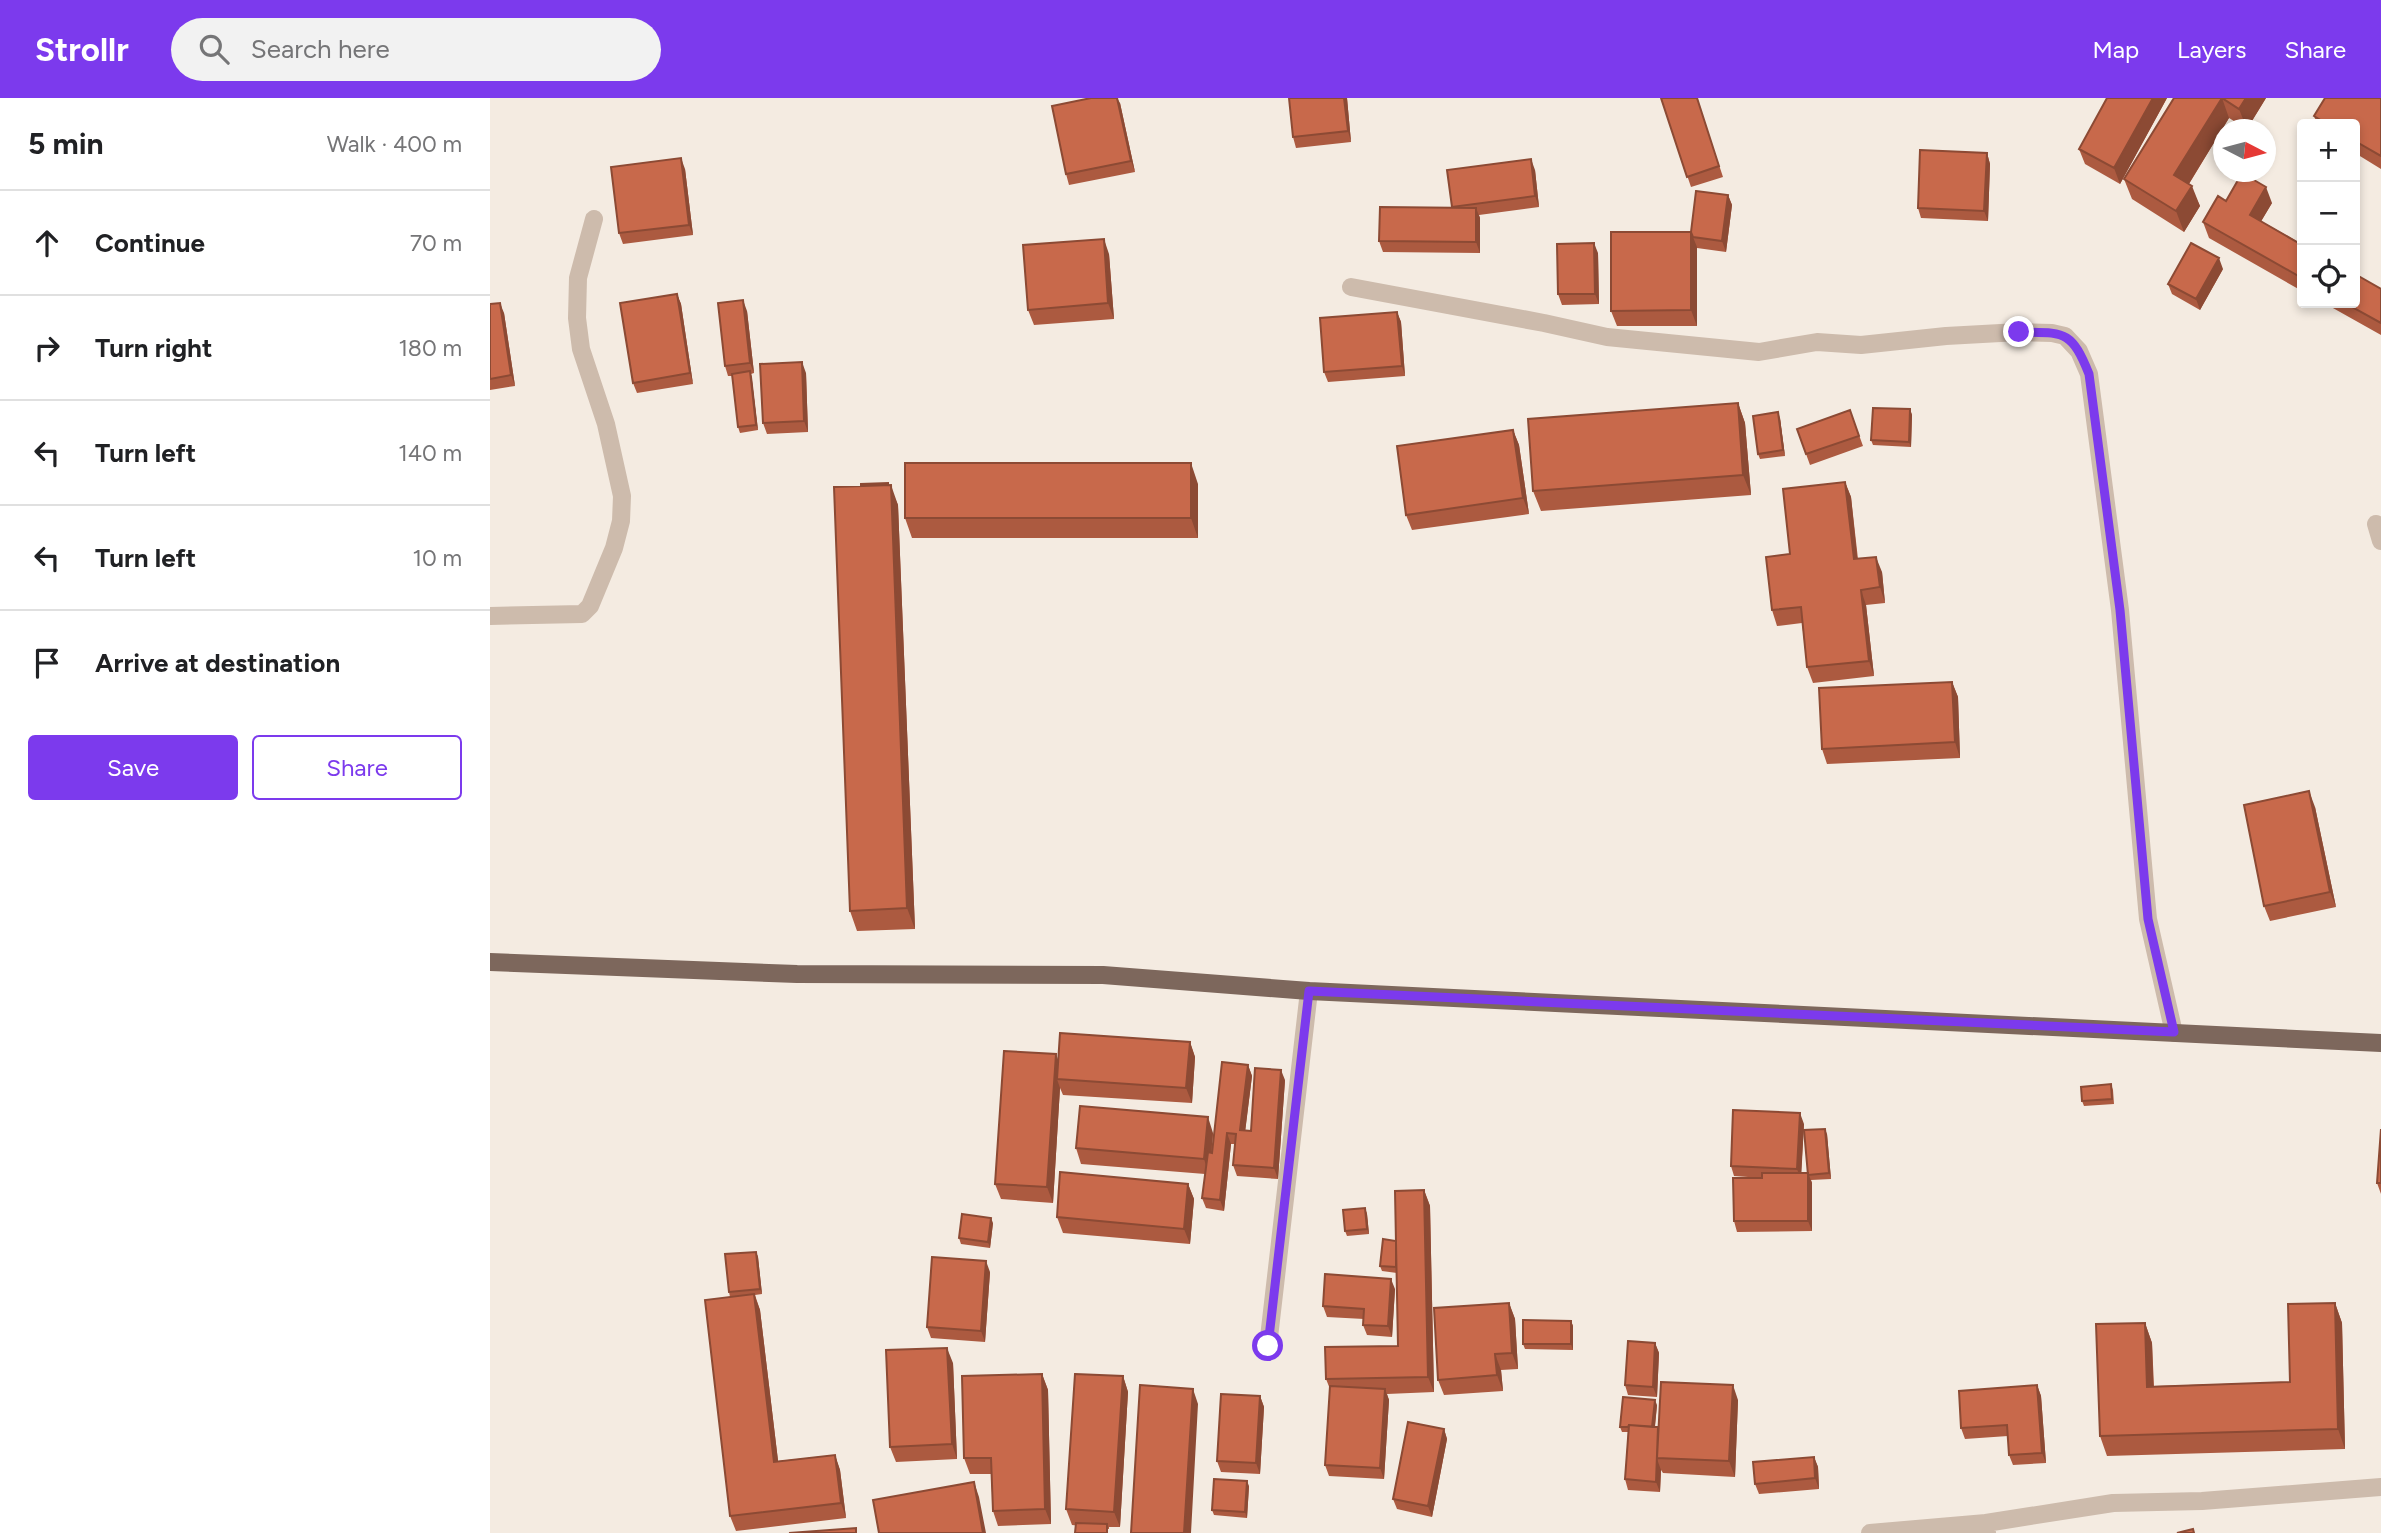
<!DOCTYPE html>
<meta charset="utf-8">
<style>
body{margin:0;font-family:Figtree,sans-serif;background:#f2f2f2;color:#202124}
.controls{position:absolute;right:21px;top:21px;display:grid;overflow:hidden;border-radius:7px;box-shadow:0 4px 10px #0003}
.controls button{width:63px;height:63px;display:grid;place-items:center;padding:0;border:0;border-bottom:2px solid #e0e0e0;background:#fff;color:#202124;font:35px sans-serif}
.compass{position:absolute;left:1723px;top:21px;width:63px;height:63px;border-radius:50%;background:#fff;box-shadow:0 4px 10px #0003;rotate:96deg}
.stop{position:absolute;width:21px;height:21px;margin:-16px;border:5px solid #7c3aed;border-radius:50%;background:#fff}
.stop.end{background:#7c3aed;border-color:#fff;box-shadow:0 2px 7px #0008}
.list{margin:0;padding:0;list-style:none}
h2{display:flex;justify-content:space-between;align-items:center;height:91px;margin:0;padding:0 28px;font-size:30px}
h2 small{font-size:23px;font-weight:400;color:#757577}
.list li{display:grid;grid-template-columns:46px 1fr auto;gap:21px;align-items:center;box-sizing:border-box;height:105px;padding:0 28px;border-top:2px solid #e0e0e0}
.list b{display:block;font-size:26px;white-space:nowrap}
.list em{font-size:23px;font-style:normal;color:#757577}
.actions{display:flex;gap:14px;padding:21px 28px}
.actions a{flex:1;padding:16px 0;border:2px solid #7c3aed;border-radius:7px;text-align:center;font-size:24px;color:#7c3aed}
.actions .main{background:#7c3aed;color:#fff}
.icon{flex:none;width:38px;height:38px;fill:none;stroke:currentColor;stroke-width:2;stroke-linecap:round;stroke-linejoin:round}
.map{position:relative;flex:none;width:1891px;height:1435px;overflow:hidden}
header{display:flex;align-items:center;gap:42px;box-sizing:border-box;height:98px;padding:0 35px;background:#7c3aed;color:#fff}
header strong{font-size:33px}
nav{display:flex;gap:38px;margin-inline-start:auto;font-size:24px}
.search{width:490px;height:63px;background:#f2f2f2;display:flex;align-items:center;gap:18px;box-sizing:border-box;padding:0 24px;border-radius:38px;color:#757577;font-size:26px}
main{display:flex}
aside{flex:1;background:#fff}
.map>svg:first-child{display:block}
</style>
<header>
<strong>Strollr</strong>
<div class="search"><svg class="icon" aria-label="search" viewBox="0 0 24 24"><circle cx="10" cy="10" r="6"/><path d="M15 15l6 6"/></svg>Search here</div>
<nav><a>Map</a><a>Layers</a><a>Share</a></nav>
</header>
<main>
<aside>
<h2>5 min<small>Walk · 400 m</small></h2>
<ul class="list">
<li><svg class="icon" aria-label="ahead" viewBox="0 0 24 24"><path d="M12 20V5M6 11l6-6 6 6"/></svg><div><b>Continue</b></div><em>70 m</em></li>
<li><svg class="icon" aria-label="right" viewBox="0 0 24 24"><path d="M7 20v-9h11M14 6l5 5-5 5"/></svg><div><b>Turn right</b></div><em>180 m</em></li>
<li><svg class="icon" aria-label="left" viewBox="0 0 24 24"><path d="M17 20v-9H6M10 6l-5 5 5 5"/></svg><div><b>Turn left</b></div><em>140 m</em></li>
<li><svg class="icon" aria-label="left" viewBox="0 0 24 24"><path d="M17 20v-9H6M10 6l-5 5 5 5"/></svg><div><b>Turn left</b></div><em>10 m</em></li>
<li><svg class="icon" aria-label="arrive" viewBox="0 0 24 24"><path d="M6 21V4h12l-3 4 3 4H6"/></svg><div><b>Arrive at destination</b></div></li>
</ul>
<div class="actions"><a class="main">Save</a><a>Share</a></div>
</aside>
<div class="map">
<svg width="1891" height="1435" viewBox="0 0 1891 1435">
<rect width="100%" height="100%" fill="#f4ebe1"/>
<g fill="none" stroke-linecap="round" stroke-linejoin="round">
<!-- minor -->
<path stroke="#cdbbac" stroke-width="18" d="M861,189L1054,225L1117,239L1269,254L1327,244L1371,247L1456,238L1529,234L1562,235L1575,238L1589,253L1599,276L1630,512L1658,821L1684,935
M1886,426L1891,443
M0,518L92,516L100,508L124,450L131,423L132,398L116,326L91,251L87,220L88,180L104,121
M778,1248L819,893
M1380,1435L1496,1425
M1497,1435L1496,1425L1623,1405L1712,1403L1891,1389"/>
<!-- major -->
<path stroke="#7d675c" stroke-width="18" d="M0,864L307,876L613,877L819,893L1891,945"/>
</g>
<!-- wall -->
<path fill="#ac5a40" d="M857,0L861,44L806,50L803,39Z
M1171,0H1207L1233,79L1201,89Z
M1617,0H1677L1630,86L1595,66L1589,51Z
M1684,0H1776L1757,31L1739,20L1699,86L1710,108L1694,134L1642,101L1634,81Z
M1891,0V71L1865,55V26H1827L1824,18Z
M630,5L645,74L579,87L576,76Z
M1497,55L1500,66L1498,123L1431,120L1428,110Z
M195,71L203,137L133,146L129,135Z
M1045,72L1049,109L989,117L990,120V155L893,154L889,143Z
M1238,97L1242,107L1236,154L1207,150V228H1127L1121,213Z
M1736,103L1782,105L1771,123L1812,146V193L1719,140L1713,124Z
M1108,155L1109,206L1072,207L1068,196Z
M619,156L624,221L544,227L538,212Z
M1733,171L1710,212L1682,196L1678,186Z
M1891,191V237L1834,205H1865Z
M187,196L191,206L203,286L147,295L143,285Z
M0,206L14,215L25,288L0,292Z
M257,213L264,275L261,276L268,332L250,335L248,329L242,278H238L235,268Z
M907,214L911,224L915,278L838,284L834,274Z
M316,275L318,334L277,336L273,325Z
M1248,305L1255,325L1261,397L1051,413L1043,393Z
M1420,311L1422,317L1421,349L1383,347L1381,342Z
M1360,312L1373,348L1320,367L1307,331Z
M1290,320L1295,358L1270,361L1268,356Z
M1023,332L1029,347L1039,416L922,432L916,417Z
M1355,384L1361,399L1368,461L1392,474L1395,505L1376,507L1384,578L1323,585L1317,569L1312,525L1287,528L1282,512L1300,456Z
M708,386V440H422L415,420Z
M399,387L408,407L425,831L367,833L360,813Z
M1462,584L1468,599L1470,660L1337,666L1332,651Z
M1825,709L1846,809L1780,823L1774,808Z
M700,944L705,959L702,1005L573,997L570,990L563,1105L511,1101L505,1086L568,963Z
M758,967L762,978L755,1033H761L795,982L788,1081L747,1078L743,1067L745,1046H741L734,1113L716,1110L712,1100L715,1076L591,1066L586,1050L723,1035L722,1055Z
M1621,986L1623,992L1624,1006L1594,1008L1592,1003Z
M1314,1026L1311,1075H1317L1337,1036L1341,1081L1321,1082L1322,1085V1133L1247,1134L1244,1123L1272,1080L1244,1078L1241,1068Z
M1891,1031V1096L1887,1085Z
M698,1086L704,1101L700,1146L573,1135L567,1119Z
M934,1092L940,1108L944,1294L897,1296L899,1302L894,1381L839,1378L835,1367L840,1291L836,1281L908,1248L907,1175L892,1173L890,1168L906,1143Z
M875,1110L877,1116L879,1136L857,1138L855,1133Z
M503,1125L500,1150L471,1146L469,1140Z
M266,1154L268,1159L272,1196L265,1197L270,1212L288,1363L345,1357L350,1372L356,1420L246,1433L240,1418V1199L239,1194Z
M500,1174L495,1244L441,1240L437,1229Z
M905,1191L902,1239L877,1237L873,1227L874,1221L837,1219L833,1208Z
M1019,1205L1025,1221L1028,1271L1011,1272L1013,1293L954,1297L948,1282Z
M1845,1205L1852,1225L1855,1351L1617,1358L1610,1338L1655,1225L1662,1245L1664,1288L1800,1284Z
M1081,1223L1083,1228V1252L1035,1251L1033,1246Z
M1165,1245L1169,1255L1167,1299L1138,1297L1135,1287Z
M463,1265L467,1361L406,1364L400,1349Z
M552,1276L558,1292L561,1426L508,1428L503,1413L501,1376H480L474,1360Z
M633,1278L638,1294L630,1429H619V1431L582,1427L576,1411Z
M1547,1287L1551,1298L1556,1365L1523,1367L1519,1357L1518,1338L1475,1341L1471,1330Z
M770,1298L774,1309L770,1376L731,1374L727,1363Z
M1248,1302L1245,1379L1173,1375L1171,1372L1170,1394L1138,1392L1135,1381L1138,1334H1132L1130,1329L1167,1307L1165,1329H1168Z
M954,1331L957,1341L942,1419L907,1411L903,1401Z
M1324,1359L1328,1369L1329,1391L1269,1396L1265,1386Z
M759,1388L757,1420L724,1417L722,1412Z"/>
<!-- shaded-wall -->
<path fill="#8c4a34" d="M627,0L630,5L645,74L641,63Z
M854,0H857L861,44L858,33Z
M1663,0H1677L1630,86L1624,70Z
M1732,0L1739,20L1692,97L1684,77Z
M1756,0H1776L1757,31L1749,11Z
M1497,55L1500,66L1498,123L1494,113Z
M191,60L195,71L203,137L199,127Z
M1041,61L1045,72L1049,109L1045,98Z
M1702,88L1710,108L1694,134L1686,113Z
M1776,89L1782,105L1766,132L1760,117Z
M1238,97L1242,107L1236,154L1232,143Z
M986,110L990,120V155L986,144Z
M1201,134L1207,149V228L1201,212Z
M614,141L619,156L624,221L618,205Z
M1104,145L1108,155L1109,206L1105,196Z
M1729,160L1733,171L1710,212L1706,201Z
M187,196L191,206L203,286L200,275Z
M253,202L257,213L264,275L260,265Z
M10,205L14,215L25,288L21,277Z
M907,214L911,224L915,278L912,268Z
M312,264L316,275L318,334L314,323Z
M260,273L262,279L268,332L266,327Z
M1248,305L1255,325L1261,397L1253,377Z
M1420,311L1422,317L1421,349L1419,344Z
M1288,314L1290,320L1295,358L1293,352Z
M1023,332L1029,347L1039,416L1033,400Z
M701,365L708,386V440L701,420Z
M1355,384L1361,399L1369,477L1364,461Z
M401,387L408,407L425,831L417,810Z
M1386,459L1392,474L1395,505L1390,489Z
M1371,492L1376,507L1384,578L1379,563Z
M1462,584L1468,599L1470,660L1465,644Z
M1819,693L1825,709L1846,809L1840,794Z
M700,944L705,959L702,1005L696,990Z
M566,956L572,972L567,981L570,990L563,1105L557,1089Z
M758,967L762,978L754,1043L750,1032Z
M791,972L795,982L788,1081L784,1070Z
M1310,1015L1314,1026L1311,1082L1307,1071Z
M718,1019L723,1035L719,1077L714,1061Z
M1335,1031L1337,1036L1341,1081L1339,1075Z
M737,1035L741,1046L734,1113L730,1102Z
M1318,1075L1322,1085V1133L1318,1123Z
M698,1086L704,1101L700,1146L694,1131Z
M934,1092L940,1108L944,1294L938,1279Z
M875,1110L877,1116L879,1136L877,1131Z
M501,1120L503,1125L500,1150L498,1144Z
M266,1154L268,1159L272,1196L270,1191Z
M496,1163L500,1174L495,1244L491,1233Z
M901,1181L905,1191L902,1239L898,1228Z
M264,1196L270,1212L290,1379L284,1364Z
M1019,1205L1025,1221L1028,1271L1022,1255Z
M1845,1205L1852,1225L1855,1351L1848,1331Z
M1081,1223L1083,1228V1252L1081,1246Z
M1655,1225L1662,1245L1664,1309L1657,1289Z
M1165,1245L1169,1255L1167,1299L1163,1289Z
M457,1250L463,1265L467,1361L462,1346Z
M1005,1256L1011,1272L1013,1293L1007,1277Z
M552,1276L558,1292L561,1426L555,1411Z
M633,1278L638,1294L630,1429L624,1414Z
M1243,1287L1248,1302L1245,1379L1239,1363Z
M1547,1287L1551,1298L1556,1365L1552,1355Z
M703,1291L708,1306L701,1435H694Z
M895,1291L899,1302L894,1381L890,1370Z
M770,1298L774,1309L770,1376L766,1365Z
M1165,1302L1167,1307L1164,1336L1162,1331Z
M954,1331L957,1341L942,1419L938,1408Z
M345,1357L350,1372L356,1420L351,1405Z
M1324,1359L1328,1369L1329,1391L1325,1380Z
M1167,1361L1171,1372L1170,1394L1166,1384Z
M757,1383L759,1388L757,1420L755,1414Z
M484,1384L489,1399L496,1435H493Z"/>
<!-- building -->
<path fill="#c8694b" stroke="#8c4a34" stroke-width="2" d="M601,0H627L641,63L576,76L562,8Z
M799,0H854L858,33L803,39Z
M1171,0H1207L1229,68L1197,79Z
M1617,0H1663L1624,70L1589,51Z
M1684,0H1732L1684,77L1702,88L1686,113L1634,81Z
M1732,0H1756L1749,11Z
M1835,0H1891V58L1865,43V26H1837L1824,18Z
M1430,52L1497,55L1494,113L1428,110Z
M191,60L199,127L129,135L121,69Z
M1041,61L1045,98L962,109L957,72Z
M1752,75L1776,89L1760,117L1812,147V180L1713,124L1728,98L1736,103Z
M1206,93L1238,97L1232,143L1203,139L1201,134Z
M890,109L986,110V144L889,143Z
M1121,134H1201V212L1121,213Z
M614,141L618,205L538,212L533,147Z
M1104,145L1105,196H1068L1067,146Z
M1701,145L1729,160L1706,201L1678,186Z
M1865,176L1891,191V225L1855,205H1865Z
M187,196L200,275L143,285L130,205Z
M253,202L260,265L235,268L228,205Z
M10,205L21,277L0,281V206Z
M907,214L912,268L834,274L830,220Z
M312,264L314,323L273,325L270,266Z
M260,273L266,327L248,329L242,276Z
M1248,305L1253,377L1043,393L1038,321Z
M1383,310L1420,311L1419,344L1381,342Z
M1360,312L1369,338L1316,356L1307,331Z
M1288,314L1293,352L1268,356L1263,318Z
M1023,332L1033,400L916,417L907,348Z
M415,365H701V420H415Z
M1355,384L1364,461L1386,459L1390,489L1371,492L1379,563L1317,569L1311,509L1282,512L1276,459L1300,456L1293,391Z
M398,385V387L371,388V386Z
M401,387L417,810L360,813L344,389Z
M1462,584L1465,644L1332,651L1329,590Z
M1819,693L1840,794L1774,808L1754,707Z
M570,935L700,944L696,990L567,981Z
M514,953L566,956L557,1089L505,1086Z
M732,964L758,967L750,1032L761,1033L765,970L791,972L784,1070L743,1067L746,1036L737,1035L730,1102L712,1100L718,1054L722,1055Z
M1621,986L1622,1001L1592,1003L1591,989Z
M590,1008L718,1019L714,1061L586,1050Z
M1243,1012L1310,1015L1307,1071L1241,1068Z
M1335,1031L1339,1075L1318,1077L1314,1032Z
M1891,1031V1085H1887Z
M570,1074L698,1086L694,1131L567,1119Z
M1272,1075H1318V1123H1244L1243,1080H1272Z
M934,1092L938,1279L836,1281L835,1249L908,1248L905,1093Z
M875,1110L877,1131L855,1133L853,1112Z
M472,1116L501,1120L498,1144L469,1140Z
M893,1141L906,1143V1169L890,1168Z
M266,1154L270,1191L239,1194L235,1156Z
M442,1159L496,1163L491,1233L437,1229Z
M835,1176L901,1181L898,1228L873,1227L874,1211L833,1208Z
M264,1196L284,1364L345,1357L351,1405L240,1418L215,1202Z
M1019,1205L1022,1255L1005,1256L1007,1277L948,1282L944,1210Z
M1845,1205L1848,1331L1610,1338L1606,1226L1655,1225L1657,1289L1800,1284L1798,1206Z
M1033,1222L1081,1223V1246H1033Z
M1138,1243L1165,1245L1163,1289L1135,1287Z
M457,1250L462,1346L400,1349L396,1252Z
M552,1276L555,1411L503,1413L501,1360H474L472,1278Z
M585,1276L633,1278L624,1414L576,1411Z
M1171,1284L1243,1287L1239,1363L1167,1360Z
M650,1287L703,1291L694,1435H641Z
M1547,1287L1552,1355L1519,1357L1517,1327L1471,1330L1469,1293Z
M840,1288L895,1291L890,1370L835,1367Z
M731,1296L770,1298L766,1365L727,1363Z
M1133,1299L1165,1302L1162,1329L1139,1327L1138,1329H1130Z
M918,1324L954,1331L938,1408L903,1401Z
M1139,1327L1168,1329L1166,1384L1135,1381Z
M1324,1359L1325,1380L1265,1386L1263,1364Z
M724,1381L757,1383L755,1414L722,1412Z
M484,1384L493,1435H389L383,1402Z
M586,1425L617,1426V1435H585Z
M366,1430V1435H299Z
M1703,1431L1704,1435H1687Z"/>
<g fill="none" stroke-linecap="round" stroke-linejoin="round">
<!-- route -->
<path stroke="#7c3aed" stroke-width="9" d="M778,1248L819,893L1684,934L1658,821L1630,512L1599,276C1581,231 1574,235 1529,234"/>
</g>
</svg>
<div class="controls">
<button>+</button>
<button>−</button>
<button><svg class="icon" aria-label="locate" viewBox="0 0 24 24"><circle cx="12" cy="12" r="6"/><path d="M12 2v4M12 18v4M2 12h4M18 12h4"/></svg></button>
</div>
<svg class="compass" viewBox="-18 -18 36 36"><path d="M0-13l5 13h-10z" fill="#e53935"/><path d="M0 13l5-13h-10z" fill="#757577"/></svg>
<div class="stop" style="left:778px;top:1248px"></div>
<div class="stop end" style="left:1529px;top:234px"></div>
</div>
</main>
